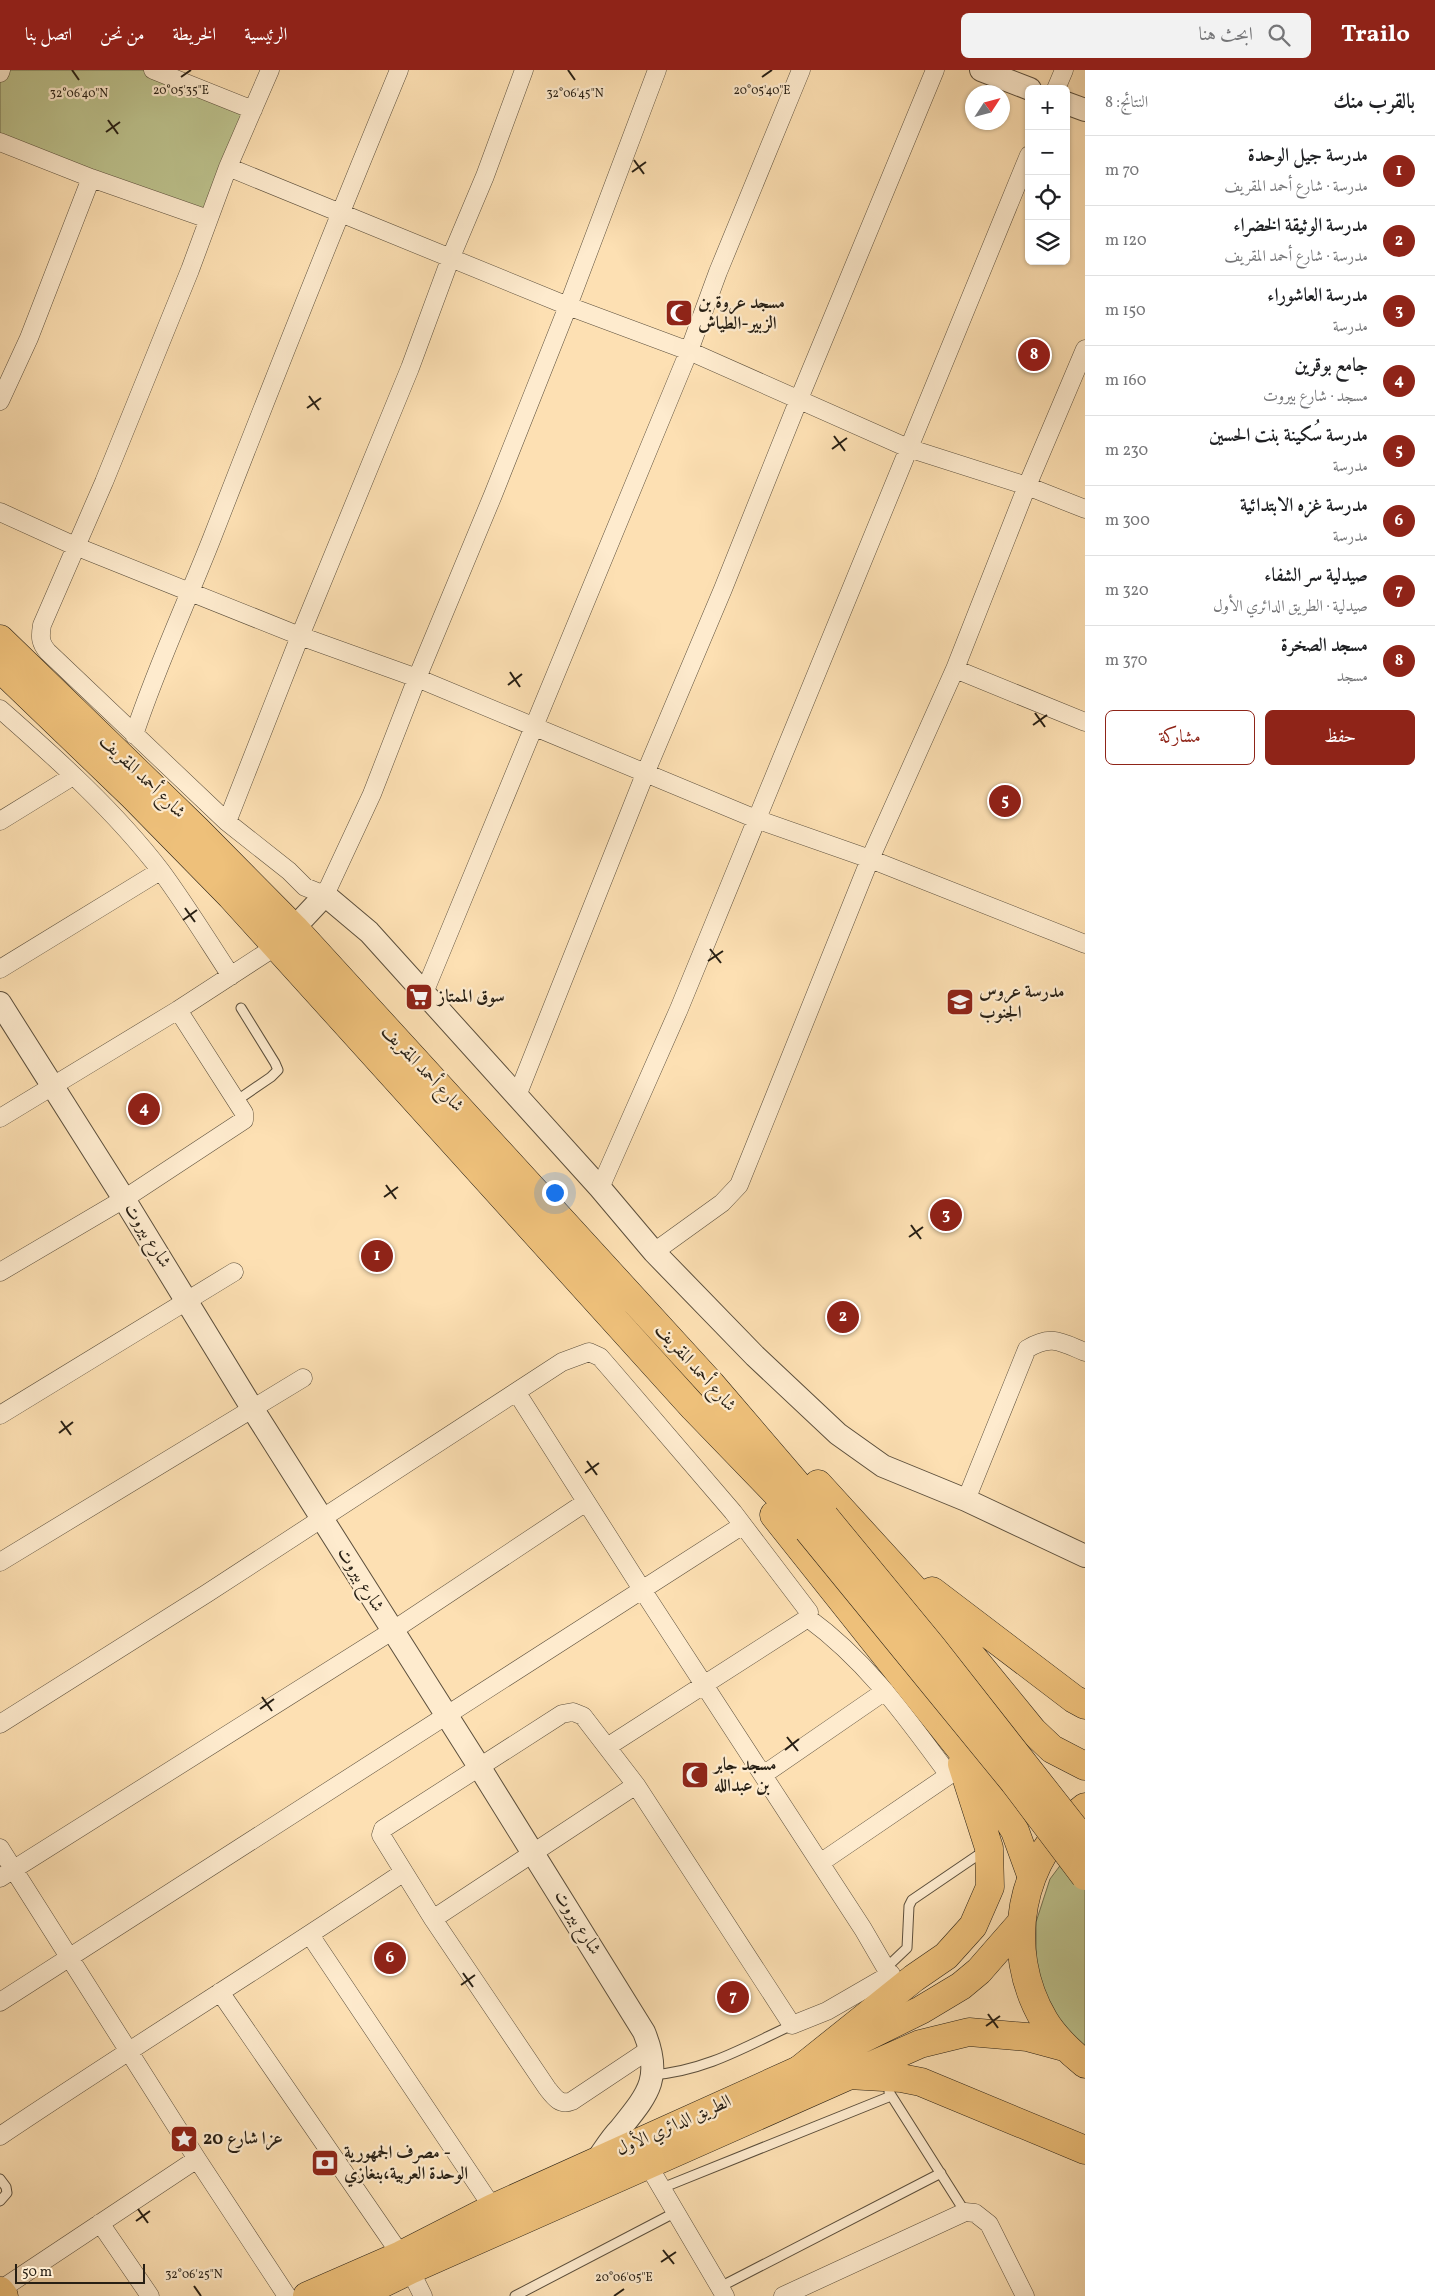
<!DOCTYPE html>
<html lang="ar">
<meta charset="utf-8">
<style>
body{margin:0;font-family:Vollkorn,Amiri,serif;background:#f2f2f2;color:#202124;direction:rtl}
.controls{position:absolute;right:15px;top:15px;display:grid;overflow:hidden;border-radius:8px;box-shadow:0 1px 4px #0004}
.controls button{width:45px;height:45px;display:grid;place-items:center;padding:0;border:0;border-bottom:1px solid #e0e0e0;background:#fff;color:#202124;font:25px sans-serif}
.compass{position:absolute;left:965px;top:15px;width:45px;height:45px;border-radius:50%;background:#fff;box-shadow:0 1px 4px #0004;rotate:54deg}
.scale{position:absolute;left:15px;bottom:12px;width:130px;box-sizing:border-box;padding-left:5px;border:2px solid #271f14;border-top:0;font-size:14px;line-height:18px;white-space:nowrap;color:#271f14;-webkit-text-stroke:4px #feebce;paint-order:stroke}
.you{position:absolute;left:554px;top:1122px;width:18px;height:18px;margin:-12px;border:4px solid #fff;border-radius:50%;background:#1a73e8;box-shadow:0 0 0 8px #1a73e833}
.badge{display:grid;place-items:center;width:32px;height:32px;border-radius:50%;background:#8f2418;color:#fff;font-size:16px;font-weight:700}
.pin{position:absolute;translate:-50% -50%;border:2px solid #fff;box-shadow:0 1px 5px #0006}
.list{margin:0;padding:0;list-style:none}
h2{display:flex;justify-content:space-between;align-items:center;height:65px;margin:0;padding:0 20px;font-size:21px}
h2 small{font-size:16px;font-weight:400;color:#757577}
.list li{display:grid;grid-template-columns:32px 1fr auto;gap:15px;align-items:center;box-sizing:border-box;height:70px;padding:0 20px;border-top:1px solid #e0e0e0}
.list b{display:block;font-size:19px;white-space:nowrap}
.list p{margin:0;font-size:16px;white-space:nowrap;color:#757577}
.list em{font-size:16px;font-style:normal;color:#757577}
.actions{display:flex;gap:10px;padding:15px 20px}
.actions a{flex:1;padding:11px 0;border:1px solid #8f2418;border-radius:8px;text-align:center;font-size:18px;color:#8f2418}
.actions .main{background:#8f2418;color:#fff}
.icon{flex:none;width:28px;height:28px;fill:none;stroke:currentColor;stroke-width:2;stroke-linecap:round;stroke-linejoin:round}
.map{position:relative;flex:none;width:1085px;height:2226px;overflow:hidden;direction:ltr}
header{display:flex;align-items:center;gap:30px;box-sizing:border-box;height:70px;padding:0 25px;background:#8f2418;color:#fff}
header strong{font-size:24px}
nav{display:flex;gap:28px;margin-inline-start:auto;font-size:18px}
.search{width:350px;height:45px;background:#f2f2f2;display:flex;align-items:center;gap:12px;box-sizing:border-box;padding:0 18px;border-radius:8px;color:#757577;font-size:19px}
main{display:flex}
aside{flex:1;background:#fff}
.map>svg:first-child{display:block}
</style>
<header>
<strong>Trailo</strong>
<div class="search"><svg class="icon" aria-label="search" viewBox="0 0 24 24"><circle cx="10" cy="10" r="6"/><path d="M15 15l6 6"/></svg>ابحث هنا</div>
<nav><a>الرئيسية</a><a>الخريطة</a><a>من نحن</a><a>اتصل بنا</a></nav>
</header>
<main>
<aside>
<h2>بالقرب منك<small>النتائج: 8</small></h2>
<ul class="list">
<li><span class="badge">1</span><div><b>مدرسة جيل الوحدة</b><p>مدرسة · شارع أحمد المقريف</p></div><em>70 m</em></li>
<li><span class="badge">2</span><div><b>مدرسة الوثيقة الخضراء</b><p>مدرسة · شارع أحمد المقريف</p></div><em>120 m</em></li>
<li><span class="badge">3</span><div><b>مدرسة العاشوراء</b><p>مدرسة</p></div><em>150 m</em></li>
<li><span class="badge">4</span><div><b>جامع بوقرين</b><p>مسجد · شارع بيروت</p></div><em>160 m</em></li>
<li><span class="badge">5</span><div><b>مدرسة سُكينة بنت الحسين</b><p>مدرسة</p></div><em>230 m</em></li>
<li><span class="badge">6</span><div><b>مدرسة غزه الابتدائية</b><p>مدرسة</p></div><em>300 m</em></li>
<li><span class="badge">7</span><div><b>صيدلية سر الشفاء</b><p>صيدلية · الطريق الدائري الأول</p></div><em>320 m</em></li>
<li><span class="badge">8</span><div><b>مسجد الصخرة</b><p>مسجد</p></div><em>370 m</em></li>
</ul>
<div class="actions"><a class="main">حفظ</a><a>مشاركة</a></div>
</aside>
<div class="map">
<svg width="1085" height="2226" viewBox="0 0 1085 2226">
<rect width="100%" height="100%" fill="#fde0b3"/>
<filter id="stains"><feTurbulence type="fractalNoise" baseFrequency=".004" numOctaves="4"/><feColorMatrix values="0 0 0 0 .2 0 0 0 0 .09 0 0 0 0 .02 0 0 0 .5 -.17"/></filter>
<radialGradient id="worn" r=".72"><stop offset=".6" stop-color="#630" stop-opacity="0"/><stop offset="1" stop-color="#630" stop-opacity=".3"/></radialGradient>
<!-- green -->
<path fill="#bdc38e" stroke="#727151" d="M2,0H151L250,41L207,148L0,72V7Z
M1085,1767V1981L1051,1940L1036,1897V1852L1050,1809L1077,1773Z"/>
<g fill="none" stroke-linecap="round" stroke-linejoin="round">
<!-- service casing -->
<g stroke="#5c4f3c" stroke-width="11">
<path id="service" d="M236,1031L271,1007L278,1000L275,993L241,938
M887,1897L907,1878L909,1836L912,1830L984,1781
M652,2005C705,2001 745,1977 792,1955
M889,2022L965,2142
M0,2109L6,2117L7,2123L0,2131
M662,2118L891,2026
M720,2217L941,2103
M515,2226L676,2142"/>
</g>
<!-- minor casing -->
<g stroke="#5c4f3c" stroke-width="19">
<path id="minor" d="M153,0L253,40
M270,0L228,97L190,200L104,412L42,555C40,567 40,573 48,582L227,752L289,801L305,817L325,825L372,724L417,608L493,425L568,236L657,0
M0,3L1,0
M1056,19L1064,0
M0,72L91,108L208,149
M228,97L568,236L689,281L908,378L1027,416L1085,439
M0,331L29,268L91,108
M0,442L75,476L300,566L417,608L756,749L870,789L1085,874
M955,599L1085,652
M0,639C57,689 115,741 161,801C186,835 208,871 231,906
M134,665C156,598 186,534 212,468C273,311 335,155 399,0
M0,751L73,706
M227,752L300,566L410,298L451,187L485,106L524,0
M0,899L160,801
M424,923L689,281L718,202L801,0
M517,1026L645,704L723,519L799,329L935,0
M0,1048L178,940L275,877
M600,1118L679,939L1029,85
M654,1182L722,1133L739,1115L870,789L955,599L1027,416L1085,279
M0,1202L124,1129L244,1050V1043L178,940
M517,1323L643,1521L863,1859L895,1914
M0,1345L234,1202
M966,1430L1027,1279C1051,1264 1061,1272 1085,1282
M0,1492L303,1308
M808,1548C868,1592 906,1647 949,1705
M0,1654L206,1524L562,1292L589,1282L600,1287L613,1302L733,1442L809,1542L808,1548
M607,1677L808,1548
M763,1705L885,1621
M0,1778L197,2089L287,2226
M820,1793L958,1699
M0,1808L392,1561L586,1432
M433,1849L636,1715
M310,1865L493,2138
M220,1922L401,2185
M0,1932L743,1455
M650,1979L572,2031C560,2036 554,2027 547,2018L433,1849L381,1765L383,1759L562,1644L573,1642L583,1646L636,1715L792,1955L827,1941L891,1904
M0,2066C134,1976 270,1892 404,1802
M648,2095L725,2226
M100,2153L150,2226
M410,2200L423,2226
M0,2220L197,2089
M783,2226L965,2142L975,2143L989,2154L1025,2226"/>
</g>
<!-- tertiary casing -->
<g stroke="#5c4f3c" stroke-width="24">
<path id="tertiary" d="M981,0L1030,19
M1066,33L1085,40
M294,858L325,825L369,862L600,1118L654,1182L755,1286L838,1364L883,1396L966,1430L1085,1486
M0,933L124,1129L252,1338L480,1698L644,1962C663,2008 648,2024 620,2059C611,2068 604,2080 597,2090"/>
</g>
<!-- primary casing -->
<g stroke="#271f14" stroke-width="29">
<path id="primary" d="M1085,1737C1019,1786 1002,1879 1044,1950C1054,1967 1069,1981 1085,1994
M0,2221L4,2226
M307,2226L401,2185L493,2138L799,2000L921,1940L961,1916L979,1901L1020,1854
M357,2226L410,2200L920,1974L969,1962L1027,1967L1064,1977"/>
</g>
<!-- trunk casing -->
<g stroke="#271f14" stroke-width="29">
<path id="trunk" d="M0,569L197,760L294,858L711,1314L825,1447
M0,598L134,727L231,826L694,1338L780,1427L808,1460
M818,1414L943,1551L1033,1661L1052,1679L1085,1696
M774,1445L981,1705L1015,1761L1031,1805
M932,1521L1074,1629L1085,1635
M799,2000L914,1908L946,1886L973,1856L990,1817L989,1778L962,1694
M848,2005L901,2008L921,2012L1085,2080"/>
</g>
<!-- service -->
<use href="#service" stroke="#feebce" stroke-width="9"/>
<!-- minor -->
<use href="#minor" stroke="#feebce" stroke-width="18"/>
<!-- tertiary -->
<use href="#tertiary" stroke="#feebce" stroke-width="22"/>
<!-- primary -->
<use href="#primary" stroke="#eec07a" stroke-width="28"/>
<!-- trunk -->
<use href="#trunk" stroke="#eec07a" stroke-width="28"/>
<!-- trunk-bridge casing -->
<g stroke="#271f14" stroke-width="29" stroke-linecap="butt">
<path id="trunk-bridge" d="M825,1447L932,1577L1085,1772
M808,1460L1014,1712L1085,1806"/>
</g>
<!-- trunk-bridge -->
<use href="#trunk-bridge" stroke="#eec07a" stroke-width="28"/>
</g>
<!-- ticks -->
<path fill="none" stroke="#271f14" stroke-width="2" d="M72,0L79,10M568,0L575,10M181,7L191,0M762,7L772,0M108,50L118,64M106,62L120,52M634,90L644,104M632,102L646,92M309,326L319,340M307,338L321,328M834,366L845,381M832,379L847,368M510,602L520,617M508,615L522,604M1035,643L1045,657M1033,655L1047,645M185,838L195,852M183,850L197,840M710,879L721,893M708,891L723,881M386,1115L396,1129M384,1127L398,1117M911,1155L921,1169M909,1167L923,1157M61,1351L71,1365M59,1363L73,1352M587,1391L597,1405M585,1403L599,1393M262,1627L272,1641M260,1639L274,1629M787,1667L798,1681M785,1680L799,1669M463,1903L473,1917M461,1915L475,1905M988,1944L998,1958M986,1956L1000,1946M138,2139L148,2153M136,2151L150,2141M663,2180L674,2194M661,2192L676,2182M194,2216L201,2226M614,2226L624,2219"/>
<!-- icons -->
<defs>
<g id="mosque-square" transform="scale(1.4375)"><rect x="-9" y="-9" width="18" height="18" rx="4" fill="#8f2418" stroke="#feebce"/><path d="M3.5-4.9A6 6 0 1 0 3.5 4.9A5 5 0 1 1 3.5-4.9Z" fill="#fff"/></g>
<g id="supermarket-square" transform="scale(1.4375)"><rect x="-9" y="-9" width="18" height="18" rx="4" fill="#8f2418" stroke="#feebce"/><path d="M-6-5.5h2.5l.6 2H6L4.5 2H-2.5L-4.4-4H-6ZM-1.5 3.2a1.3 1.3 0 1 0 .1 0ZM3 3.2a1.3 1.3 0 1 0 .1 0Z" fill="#fff"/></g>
<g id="school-square" transform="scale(1.4375)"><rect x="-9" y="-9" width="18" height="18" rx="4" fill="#8f2418" stroke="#feebce"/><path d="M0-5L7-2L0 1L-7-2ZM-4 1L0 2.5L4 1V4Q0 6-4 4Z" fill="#fff"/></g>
<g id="sight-square" transform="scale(1.4375)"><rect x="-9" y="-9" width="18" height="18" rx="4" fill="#8f2418" stroke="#feebce"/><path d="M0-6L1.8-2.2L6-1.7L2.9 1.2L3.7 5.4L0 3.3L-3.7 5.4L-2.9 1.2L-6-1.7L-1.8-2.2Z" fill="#fff"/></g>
<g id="bank-square" transform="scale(1.4375)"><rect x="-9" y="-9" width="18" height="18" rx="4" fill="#8f2418" stroke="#feebce"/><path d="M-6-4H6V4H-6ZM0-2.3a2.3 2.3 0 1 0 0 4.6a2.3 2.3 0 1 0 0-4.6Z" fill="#fff"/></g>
</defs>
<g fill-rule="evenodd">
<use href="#mosque-square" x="679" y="243"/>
<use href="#supermarket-square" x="419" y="927"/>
<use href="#school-square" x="960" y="932"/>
<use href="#mosque-square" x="695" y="1705"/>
<use href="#sight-square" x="184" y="2069"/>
<use href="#bank-square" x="325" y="2093"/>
</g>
<g text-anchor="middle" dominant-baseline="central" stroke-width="4.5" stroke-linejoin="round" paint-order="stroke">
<!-- poi labels -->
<g font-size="18" font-weight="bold" fill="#271f14" stroke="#feebce" text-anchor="start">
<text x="698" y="233">مسجد عروة بن<tspan x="698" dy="21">الزبير-الطياش</tspan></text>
<text x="979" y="922">مدرسة عروس<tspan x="979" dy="21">الجنوب</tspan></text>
<text x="438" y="927">سوق الممتاز</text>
<text x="714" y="1695">مسجد جابر<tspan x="714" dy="21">بن عبدالله</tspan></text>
<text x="203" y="2069">عزا شارع 20</text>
<text x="344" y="2083">مصرف الجمهورية -<tspan x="344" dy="21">الوحدة العربية،بنغازي</tspan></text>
</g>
<!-- street labels -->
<g font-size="18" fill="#271f14" stroke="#feebce">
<text transform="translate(142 707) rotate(44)">شارع أحمد المقريف</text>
<text transform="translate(422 999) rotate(47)">شارع أحمد المقريف</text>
<text transform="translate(147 1166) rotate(58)">شارع بيروت</text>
<text transform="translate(695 1298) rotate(48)">شارع أحمد المقريف</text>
<text transform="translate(360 1510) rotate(58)">شارع بيروت</text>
<text transform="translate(577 1853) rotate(58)">شارع بيروت</text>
<text transform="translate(674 2056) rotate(-24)">الطريق الدائري الأول</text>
</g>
</g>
<g font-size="12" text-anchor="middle" fill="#271f14" stroke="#feebce" stroke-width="4.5" stroke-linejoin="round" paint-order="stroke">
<text x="181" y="24">20°05'35"E</text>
<text x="762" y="24">20°05'40"E</text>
<text x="79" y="27">32°06'40"N</text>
<text x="575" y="27">32°06'45"N</text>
<text x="194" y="2208">32°06'25"N</text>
<text x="624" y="2211">20°06'05"E</text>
</g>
<rect width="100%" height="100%" filter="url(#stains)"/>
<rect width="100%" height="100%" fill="url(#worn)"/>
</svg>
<div class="controls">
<button>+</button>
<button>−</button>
<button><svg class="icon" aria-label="locate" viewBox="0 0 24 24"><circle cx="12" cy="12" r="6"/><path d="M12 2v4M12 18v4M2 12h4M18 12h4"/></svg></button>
<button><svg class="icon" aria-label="layers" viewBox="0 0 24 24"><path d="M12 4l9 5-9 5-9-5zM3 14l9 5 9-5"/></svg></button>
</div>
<svg class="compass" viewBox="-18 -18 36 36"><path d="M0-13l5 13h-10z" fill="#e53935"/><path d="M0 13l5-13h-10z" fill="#757577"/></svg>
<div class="scale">50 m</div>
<div class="you"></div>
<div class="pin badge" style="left:377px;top:1186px">1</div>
<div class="pin badge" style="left:843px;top:1247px">2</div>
<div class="pin badge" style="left:946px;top:1145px">3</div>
<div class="pin badge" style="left:144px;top:1039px">4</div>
<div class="pin badge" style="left:1005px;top:731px">5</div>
<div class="pin badge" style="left:390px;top:1888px">6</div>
<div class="pin badge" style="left:733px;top:1927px">7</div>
<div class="pin badge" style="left:1034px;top:285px">8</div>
</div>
</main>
